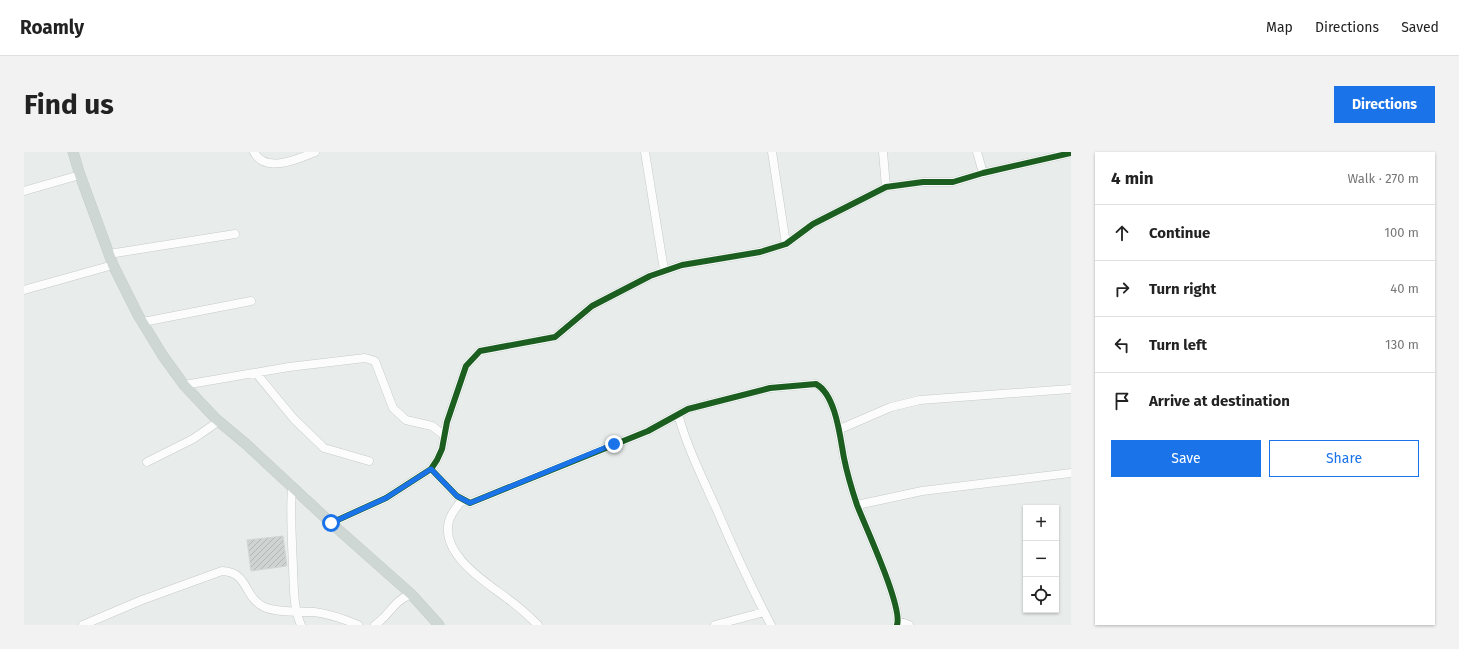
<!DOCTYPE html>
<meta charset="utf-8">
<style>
body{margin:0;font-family:"Fira Sans",sans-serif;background:#f2f2f2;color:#222}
.controls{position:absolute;right:12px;bottom:12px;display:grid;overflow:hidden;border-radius:0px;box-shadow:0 1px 3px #0004}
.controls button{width:36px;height:36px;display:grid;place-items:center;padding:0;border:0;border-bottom:1px solid #e0e0e0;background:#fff;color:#222;font:20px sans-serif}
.stop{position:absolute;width:12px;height:12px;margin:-9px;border:3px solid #1a73e8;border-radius:50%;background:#fff}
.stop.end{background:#1a73e8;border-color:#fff;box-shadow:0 1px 4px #0008}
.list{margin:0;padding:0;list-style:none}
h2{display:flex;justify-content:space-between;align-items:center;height:52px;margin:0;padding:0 16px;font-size:17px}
h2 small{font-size:13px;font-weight:400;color:#767676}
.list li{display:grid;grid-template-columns:26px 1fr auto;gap:12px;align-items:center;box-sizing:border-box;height:56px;padding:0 16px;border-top:1px solid #e0e0e0}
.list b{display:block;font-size:15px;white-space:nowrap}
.list em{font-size:13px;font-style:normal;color:#767676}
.actions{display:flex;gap:8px;padding:12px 16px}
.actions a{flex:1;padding:9px 0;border:1px solid #1a73e8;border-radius:0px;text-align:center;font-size:14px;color:#1a73e8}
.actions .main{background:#1a73e8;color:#fff}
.icon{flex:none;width:22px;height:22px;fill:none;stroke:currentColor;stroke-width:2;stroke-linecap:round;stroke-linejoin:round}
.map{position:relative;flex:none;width:1047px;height:473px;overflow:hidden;border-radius:0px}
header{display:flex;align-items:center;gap:24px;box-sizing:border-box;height:56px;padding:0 20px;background:#fff;border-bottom:1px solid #e0e0e0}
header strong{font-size:19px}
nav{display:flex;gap:22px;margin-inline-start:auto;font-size:14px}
.intro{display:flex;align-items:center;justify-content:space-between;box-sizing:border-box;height:96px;padding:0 24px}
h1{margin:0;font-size:28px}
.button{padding:10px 18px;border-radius:0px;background:#1a73e8;color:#fff;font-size:14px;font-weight:700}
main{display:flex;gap:24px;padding:0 24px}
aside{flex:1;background:#fff;border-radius:0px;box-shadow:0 1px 3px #0004}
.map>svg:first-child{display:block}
</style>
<header>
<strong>Roamly</strong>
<nav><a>Map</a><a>Directions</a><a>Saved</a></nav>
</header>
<div class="intro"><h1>Find us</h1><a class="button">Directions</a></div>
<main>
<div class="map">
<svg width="1047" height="473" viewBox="0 0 1047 473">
<defs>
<pattern id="building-hatch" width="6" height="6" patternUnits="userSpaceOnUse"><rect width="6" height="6" fill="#cfd4d2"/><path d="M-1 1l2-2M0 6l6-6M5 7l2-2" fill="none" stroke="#b2b7b5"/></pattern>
</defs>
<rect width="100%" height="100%" fill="#e8edeb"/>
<!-- building -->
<path fill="url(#building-hatch)" stroke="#d1d6d4" d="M259,384L263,414L227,419L223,388Z"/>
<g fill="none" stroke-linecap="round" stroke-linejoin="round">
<!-- minor casing -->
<g stroke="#c5cac8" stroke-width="9">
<path id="minor" d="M230,0C241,22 274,7 291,0
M621,0L640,118
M748,0L762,92
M859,0L862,35
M953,0L959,21
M0,39L56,23
M85,102L211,82
M0,138L89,113
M119,170L227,149
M232,221L270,267L300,296L345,309
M160,233L265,215L341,206L351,209L369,256L382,268L408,274L420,283
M654,262C663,295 678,325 692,356C709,396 727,435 747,473
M816,277L867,255L896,248L1047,237
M123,310L169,287L195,269
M407,317L433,344L446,351L624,279L664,257L746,236L792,232C812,243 816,285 820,306C823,321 828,338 833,353C841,374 879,455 873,473
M268,335C266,362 268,388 269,415C270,435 269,455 277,473
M438,348C433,355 427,361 425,369C416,403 463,431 484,447C495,455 505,464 514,473
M833,353L898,339L1047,321
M307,371L362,346L407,317L413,308L418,297L423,270L442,214L456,199L531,185L568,154L626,124L658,113L736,100L762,92L789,72L862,35L899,30H929L959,21L1047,1
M874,469L885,473
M59,473L118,448L198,419C225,420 219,445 240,455C254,461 274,459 290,460C305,462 320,467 334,473
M351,473C367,462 368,450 387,442
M691,473L740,460"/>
</g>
<!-- major casing -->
<g stroke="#c3ccc9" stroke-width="11">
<path id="major" d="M49,0L56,23L89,113L114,163L139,204L160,233L192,267L222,292L307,371L387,442L415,473"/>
</g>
<!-- minor -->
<use href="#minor" stroke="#fcfcfc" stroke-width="8"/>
<!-- major -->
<use href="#major" stroke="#cfd7d5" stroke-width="10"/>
<!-- cycleway casing -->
<g stroke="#f7fbf9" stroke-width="8">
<path id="cycleway" d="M407,317L433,344L446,351L624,279L664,257L746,236L792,232C812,243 816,285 820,306C823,321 828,338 833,353C841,374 879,455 873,473
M307,371L362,346L407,317L413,308L418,297L423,270L442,214L456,199L531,185L568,154L626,124L658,113L736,100L762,92L789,72L862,35L899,30H929L959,21L1047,1"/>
</g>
<!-- cycleway -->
<use href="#cycleway" stroke="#1b5e20" stroke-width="6"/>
</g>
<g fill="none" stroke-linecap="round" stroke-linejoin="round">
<!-- route -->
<path stroke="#1a73e8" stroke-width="5" d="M307,371L362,346L407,317L433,344L446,351L590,292"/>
</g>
</svg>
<div class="controls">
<button>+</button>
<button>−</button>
<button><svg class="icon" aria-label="locate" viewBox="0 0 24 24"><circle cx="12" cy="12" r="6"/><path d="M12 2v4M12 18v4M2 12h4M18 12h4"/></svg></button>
</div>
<div class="stop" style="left:307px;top:371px"></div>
<div class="stop end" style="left:590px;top:292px"></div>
</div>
<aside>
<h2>4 min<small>Walk · 270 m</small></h2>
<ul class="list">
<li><svg class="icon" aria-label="ahead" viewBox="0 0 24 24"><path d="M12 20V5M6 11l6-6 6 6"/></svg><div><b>Continue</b></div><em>100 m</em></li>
<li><svg class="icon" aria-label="right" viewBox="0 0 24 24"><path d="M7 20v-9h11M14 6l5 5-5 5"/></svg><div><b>Turn right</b></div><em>40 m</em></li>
<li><svg class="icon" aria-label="left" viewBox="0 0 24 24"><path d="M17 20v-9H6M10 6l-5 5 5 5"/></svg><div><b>Turn left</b></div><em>130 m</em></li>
<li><svg class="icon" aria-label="arrive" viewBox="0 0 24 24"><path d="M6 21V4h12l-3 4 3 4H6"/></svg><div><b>Arrive at destination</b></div></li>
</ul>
<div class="actions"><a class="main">Save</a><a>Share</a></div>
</aside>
</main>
